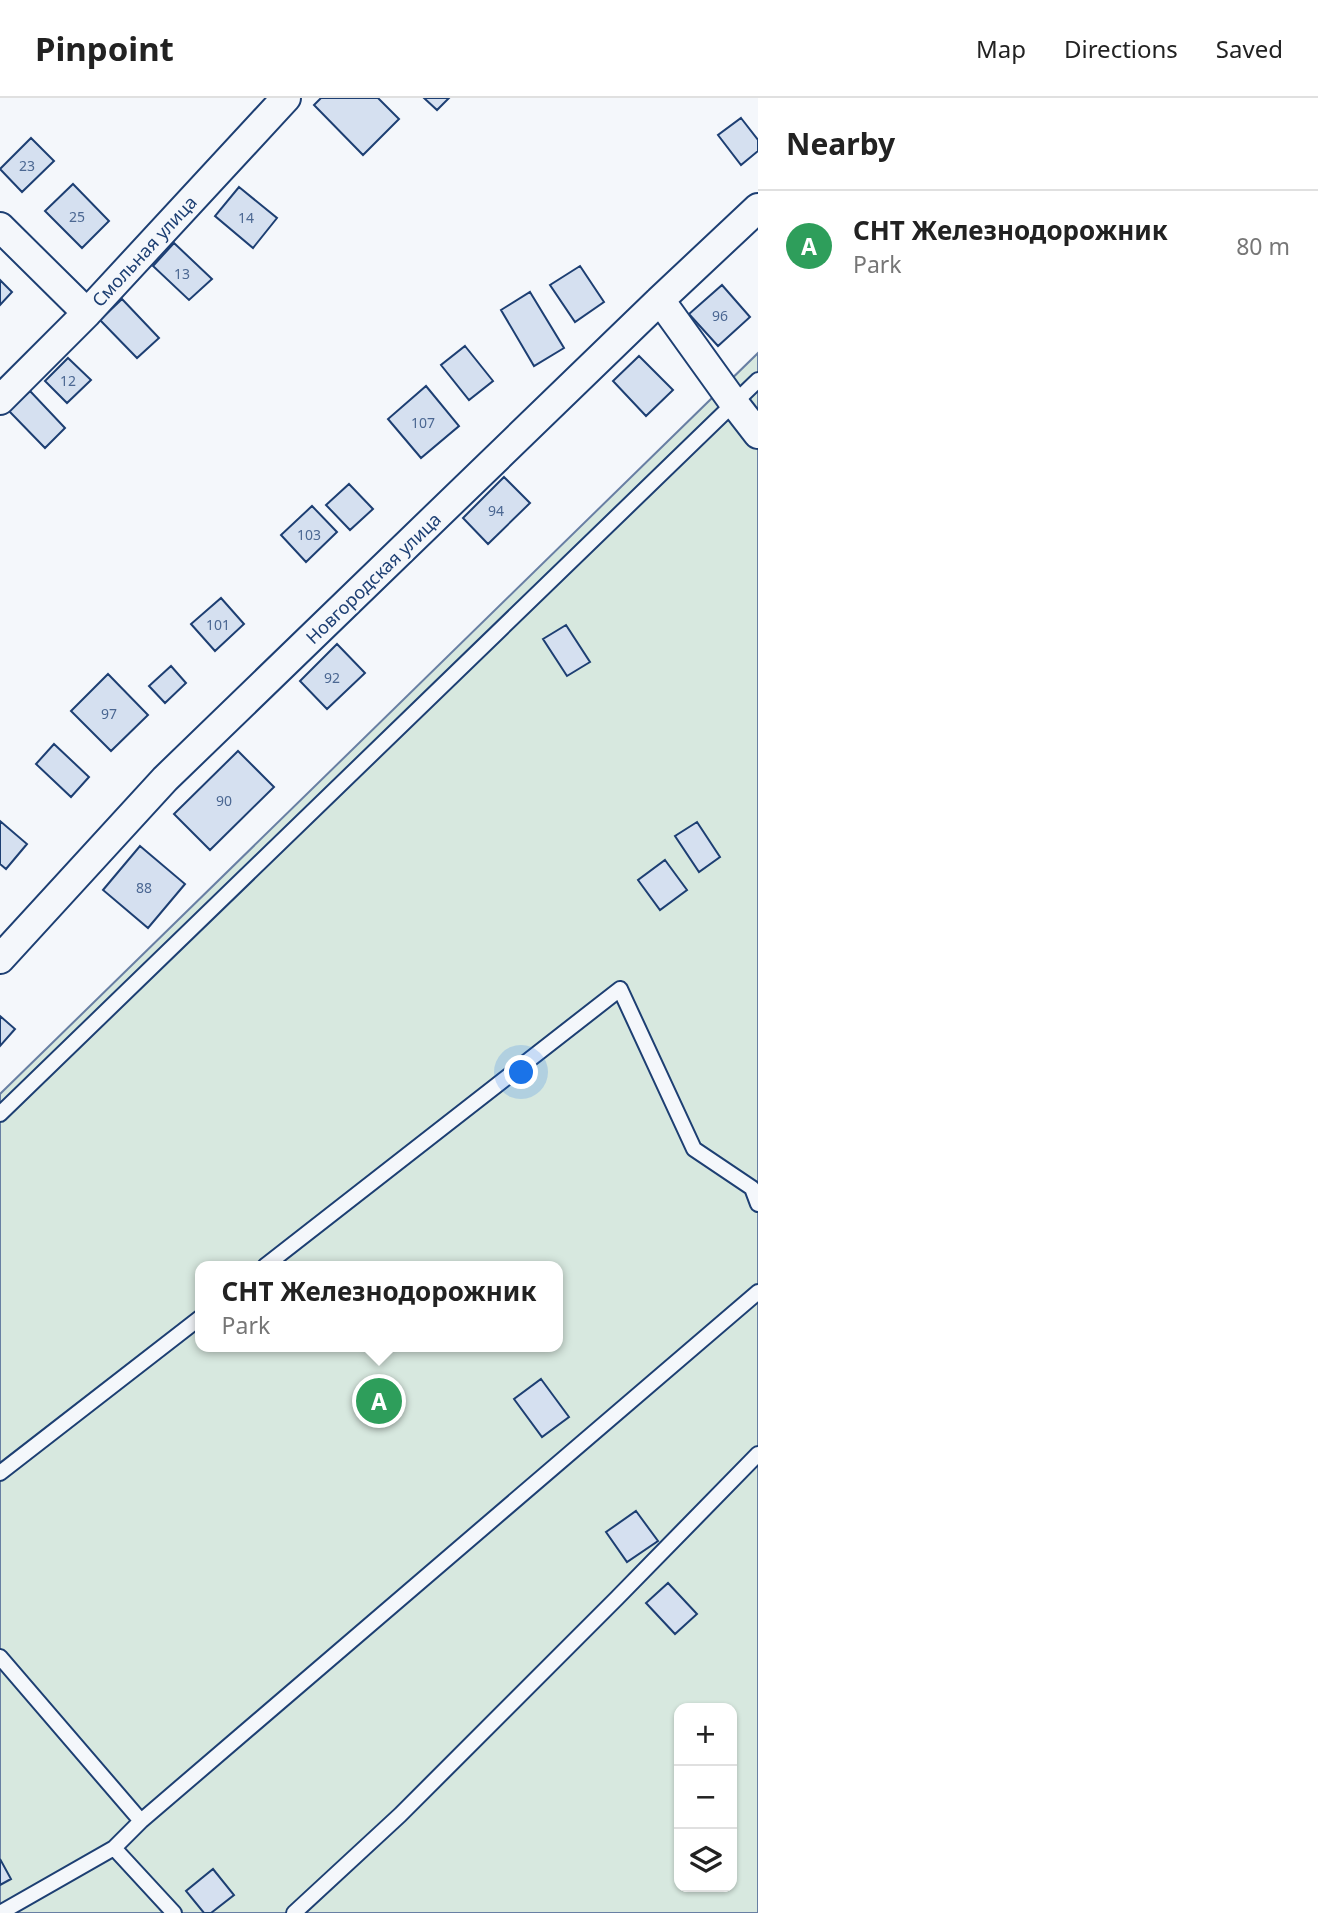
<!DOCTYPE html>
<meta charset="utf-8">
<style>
body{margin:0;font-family:"Noto Sans",sans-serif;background:#f2f2f2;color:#222}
.controls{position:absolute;right:21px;bottom:21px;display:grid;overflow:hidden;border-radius:14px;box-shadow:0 2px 5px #0004}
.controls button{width:63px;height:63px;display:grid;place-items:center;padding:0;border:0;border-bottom:2px solid #e0e0e0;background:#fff;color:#222;font:35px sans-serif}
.you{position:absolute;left:522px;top:975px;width:24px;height:24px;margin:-18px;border:5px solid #fff;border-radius:50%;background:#1a73e8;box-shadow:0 0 0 10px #1a73e833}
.badge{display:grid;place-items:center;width:46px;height:46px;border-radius:50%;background:#0f766e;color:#fff;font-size:23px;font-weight:700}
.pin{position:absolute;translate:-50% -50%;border:4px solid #fff;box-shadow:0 2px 7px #0006}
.popup{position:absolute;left:195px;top:1163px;width:368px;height:91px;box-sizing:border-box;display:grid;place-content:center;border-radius:14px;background:#fff;filter:drop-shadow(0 2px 5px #0005);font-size:23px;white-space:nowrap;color:#767676}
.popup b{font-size:26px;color:#222}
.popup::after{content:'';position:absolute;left:50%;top:100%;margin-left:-14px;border:14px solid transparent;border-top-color:#fff}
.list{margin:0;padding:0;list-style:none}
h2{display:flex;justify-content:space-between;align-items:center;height:91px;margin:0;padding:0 28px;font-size:30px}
h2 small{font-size:23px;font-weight:400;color:#767676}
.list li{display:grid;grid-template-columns:46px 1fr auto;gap:21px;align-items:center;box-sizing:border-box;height:112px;padding:0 28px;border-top:2px solid #e0e0e0}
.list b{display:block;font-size:26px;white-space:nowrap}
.list p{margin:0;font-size:23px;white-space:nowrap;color:#767676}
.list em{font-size:23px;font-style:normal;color:#767676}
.icon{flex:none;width:38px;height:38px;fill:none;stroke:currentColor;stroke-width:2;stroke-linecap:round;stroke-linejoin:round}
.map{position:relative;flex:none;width:758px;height:1815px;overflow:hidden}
header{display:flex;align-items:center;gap:42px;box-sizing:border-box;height:98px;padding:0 35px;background:#fff;border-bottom:2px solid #e0e0e0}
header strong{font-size:33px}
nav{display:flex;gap:38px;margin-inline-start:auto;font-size:24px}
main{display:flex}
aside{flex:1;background:#fff}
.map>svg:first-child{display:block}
</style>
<header>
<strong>Pinpoint</strong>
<nav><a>Map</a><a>Directions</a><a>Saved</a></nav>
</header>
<main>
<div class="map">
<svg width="758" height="1815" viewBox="0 0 758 1815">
<rect width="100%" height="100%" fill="#f4f7fb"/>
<!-- green -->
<path fill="#d7e8df" stroke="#687fa3" stroke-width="2" fill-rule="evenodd" d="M758,255V1815H0V996ZM201,1168H558V1249H201ZM679,1610H732V1789H679Z"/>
<!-- building -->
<path fill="#d5e0f0" stroke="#1d3f73" stroke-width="2" d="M321,0H378L399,21L363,57L314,7Z
M424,0H449L437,12Z
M741,20L758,42V53L741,67L718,37Z
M31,40L54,63L22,94L0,71Z
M73,86L109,123L82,150L45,113Z
M239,89L277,120L253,150L215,118Z
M174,145L212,181L189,202L153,168Z
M580,168L604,204L575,224L550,187Z
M0,182L12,194L0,207Z
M722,187L750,219L718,248L689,216Z
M530,194L564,250L534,268L501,212Z
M122,201L159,240L137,260L100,222Z
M465,248L493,283L469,302L441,267Z
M639,258L673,292L646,318L613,283Z
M68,260L91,282L67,305L45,283Z
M426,288L459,328L421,360L388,321Z
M30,293L65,330L45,350L9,313Z
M504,379L530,405L488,446L463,420Z
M349,386L373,411L350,432L326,407Z
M312,408L337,434L306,464L281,437Z
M221,500L244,526L215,553L191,526Z
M566,527L590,564L567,578L543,541Z
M337,546L365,575L327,611L300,583Z
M171,568L186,585L165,605L149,588Z
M108,576L148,617L111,653L71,613Z
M54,646L89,679L71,699L36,666Z
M238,653L274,689L210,752L174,716Z
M0,723L27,746L6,771L0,766Z
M697,724L720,759L699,774L675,738Z
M140,748L185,786L148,830L103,792Z
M665,762L687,792L660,812L638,782Z
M0,918L15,931L0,948Z
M541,1281L569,1319L542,1339L514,1301Z
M636,1413L658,1443L627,1464L606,1434Z
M668,1485L697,1516L675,1536L646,1505Z
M0,1761L11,1781L0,1787Z
M213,1771L234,1797L211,1815H204L186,1793Z"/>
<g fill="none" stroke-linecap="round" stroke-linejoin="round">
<!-- lane casing -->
<g stroke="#1d3f73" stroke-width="18">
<path id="lane" d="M0,1016L758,282
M265,1168L620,891L694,1051L752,1090L758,1106
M0,1375L201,1219
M0,1559L141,1723
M114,1750L174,1815
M0,1815L114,1750L141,1723L758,1194
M294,1815L400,1717L617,1500L758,1356"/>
</g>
<!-- street casing -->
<g stroke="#1d3f73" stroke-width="32">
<path id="street" d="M0,129L87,215
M660,202L734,305L758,336
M0,302L87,215L286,0
M0,861L165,681L660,202L758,110"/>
</g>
<!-- lane -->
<use href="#lane" stroke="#f4f7fb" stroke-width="14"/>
<!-- street -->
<use href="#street" stroke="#f4f7fb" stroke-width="28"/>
</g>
<g text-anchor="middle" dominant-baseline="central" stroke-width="5" stroke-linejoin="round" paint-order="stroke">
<!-- number labels -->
<g font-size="14" fill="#4b6792">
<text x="27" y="67">23</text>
<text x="77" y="118">25</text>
<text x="246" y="119">14</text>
<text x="182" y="175">13</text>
<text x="720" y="217">96</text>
<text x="68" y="282">12</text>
<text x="423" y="324">107</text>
<text x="496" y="412">94</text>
<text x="309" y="436">103</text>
<text x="218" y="526">101</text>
<text x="332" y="579">92</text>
<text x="109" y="615">97</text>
<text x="224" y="702">90</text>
<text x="144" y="789">88</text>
</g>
<!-- street labels -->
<g font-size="18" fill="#1d3f73" stroke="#f4f7fb">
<text transform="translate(144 153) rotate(-47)">Смольная улица</text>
<text transform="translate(373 480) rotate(-44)">Новгородская улица</text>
</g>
</g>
</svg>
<div class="controls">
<button>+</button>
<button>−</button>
<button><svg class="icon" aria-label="layers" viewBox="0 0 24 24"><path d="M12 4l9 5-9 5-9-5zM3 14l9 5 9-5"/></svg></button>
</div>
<div class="you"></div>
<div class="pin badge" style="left:379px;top:1303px;background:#2e9e5b">A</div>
<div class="popup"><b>СНТ Железнодорожник</b>Park</div>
</div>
<aside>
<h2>Nearby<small></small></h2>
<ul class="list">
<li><span class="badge" style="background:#2e9e5b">A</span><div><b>СНТ Железнодорожник</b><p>Park</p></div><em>80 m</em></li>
</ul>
</aside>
</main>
